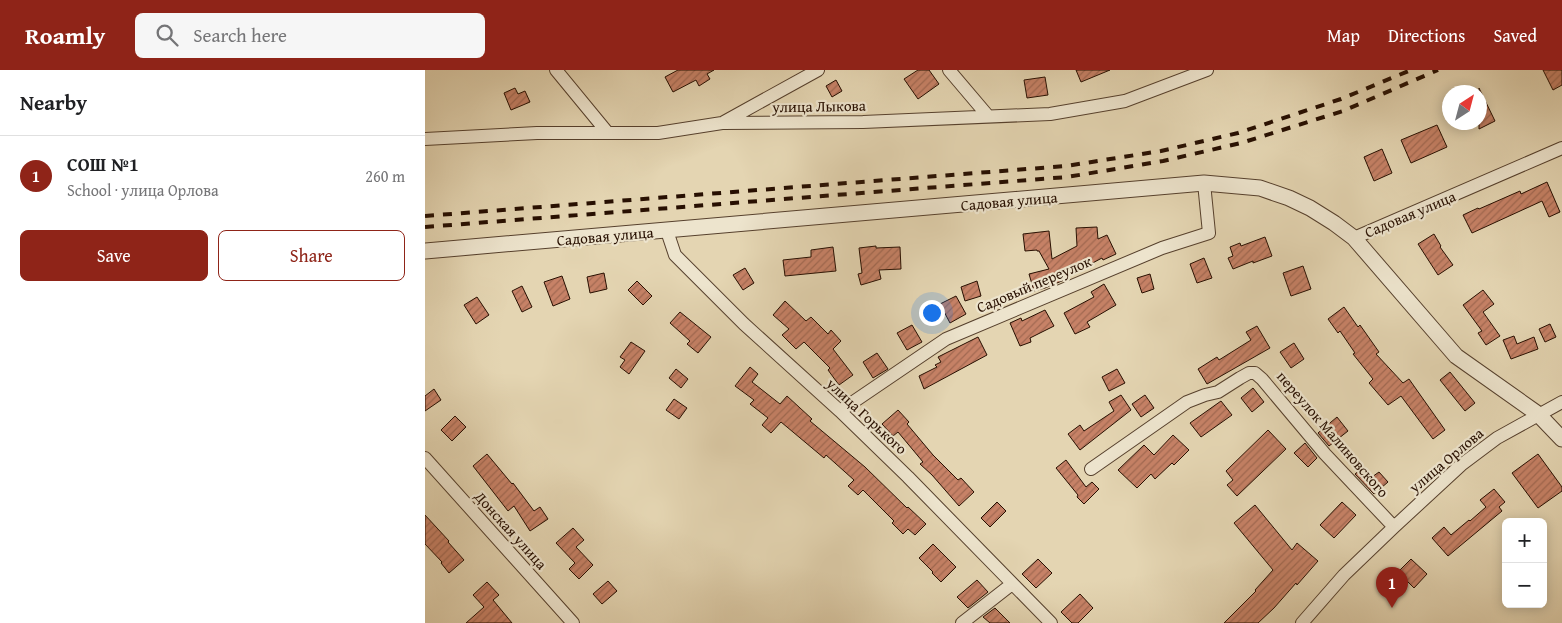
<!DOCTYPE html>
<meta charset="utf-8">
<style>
body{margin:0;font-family:"Gentium Book Plus",serif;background:#f6f6f6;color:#202124}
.controls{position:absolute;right:15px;bottom:15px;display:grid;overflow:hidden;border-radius:8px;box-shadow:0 2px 12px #0003}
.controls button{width:45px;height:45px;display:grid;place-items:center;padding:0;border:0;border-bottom:1px solid #e0e0e0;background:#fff;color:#202124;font:25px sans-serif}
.compass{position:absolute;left:1017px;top:15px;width:45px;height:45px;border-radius:50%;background:#fff;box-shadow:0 2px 12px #0003;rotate:36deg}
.you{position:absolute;left:506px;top:242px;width:18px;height:18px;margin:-12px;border:4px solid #fff;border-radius:50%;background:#1a73e8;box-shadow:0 0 0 8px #1a73e833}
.badge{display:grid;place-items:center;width:32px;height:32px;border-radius:50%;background:#8f2418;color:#fff;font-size:16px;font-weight:700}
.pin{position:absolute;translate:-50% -41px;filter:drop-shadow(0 1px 2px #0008)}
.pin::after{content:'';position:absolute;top:26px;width:18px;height:15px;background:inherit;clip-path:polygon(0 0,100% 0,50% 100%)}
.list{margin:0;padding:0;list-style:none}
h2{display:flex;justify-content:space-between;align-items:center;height:65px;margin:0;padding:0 20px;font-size:21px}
h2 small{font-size:16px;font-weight:400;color:#757577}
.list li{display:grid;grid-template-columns:32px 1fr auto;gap:15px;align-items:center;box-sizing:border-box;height:80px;padding:0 20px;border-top:1px solid #e0e0e0}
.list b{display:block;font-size:19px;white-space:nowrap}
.list p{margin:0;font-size:16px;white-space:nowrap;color:#757577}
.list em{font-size:16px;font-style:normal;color:#757577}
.actions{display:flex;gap:10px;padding:15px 20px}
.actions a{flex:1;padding:11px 0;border:1px solid #8f2418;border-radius:8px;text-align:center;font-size:18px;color:#8f2418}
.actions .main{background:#8f2418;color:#fff}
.icon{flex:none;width:28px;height:28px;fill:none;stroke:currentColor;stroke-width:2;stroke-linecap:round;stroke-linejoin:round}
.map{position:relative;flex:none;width:1137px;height:553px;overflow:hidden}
header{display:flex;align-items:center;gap:30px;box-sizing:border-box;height:70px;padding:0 25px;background:#8f2418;color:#fff}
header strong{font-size:24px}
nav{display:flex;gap:28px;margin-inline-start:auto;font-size:18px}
.search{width:350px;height:45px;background:#f6f6f6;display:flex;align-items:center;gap:12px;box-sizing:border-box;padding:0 18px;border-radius:8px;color:#757577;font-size:19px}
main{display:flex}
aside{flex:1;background:#fff}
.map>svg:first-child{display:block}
</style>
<header>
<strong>Roamly</strong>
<div class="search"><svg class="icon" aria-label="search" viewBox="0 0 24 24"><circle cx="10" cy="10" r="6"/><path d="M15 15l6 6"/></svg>Search here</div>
<nav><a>Map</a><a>Directions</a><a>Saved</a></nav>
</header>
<main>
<aside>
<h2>Nearby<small></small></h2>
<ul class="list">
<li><span class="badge">1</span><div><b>СОШ №1</b><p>School · улица Орлова</p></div><em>260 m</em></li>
</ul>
<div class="actions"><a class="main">Save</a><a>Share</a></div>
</aside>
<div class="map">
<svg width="1137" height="553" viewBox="0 0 1137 553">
<defs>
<pattern id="building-hatch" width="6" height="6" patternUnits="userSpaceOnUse" patternTransform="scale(1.25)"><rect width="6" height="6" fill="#c78267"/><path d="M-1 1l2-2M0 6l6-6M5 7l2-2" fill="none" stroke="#a26952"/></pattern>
</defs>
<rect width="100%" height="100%" fill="#e4d5b2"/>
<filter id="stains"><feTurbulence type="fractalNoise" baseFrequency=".004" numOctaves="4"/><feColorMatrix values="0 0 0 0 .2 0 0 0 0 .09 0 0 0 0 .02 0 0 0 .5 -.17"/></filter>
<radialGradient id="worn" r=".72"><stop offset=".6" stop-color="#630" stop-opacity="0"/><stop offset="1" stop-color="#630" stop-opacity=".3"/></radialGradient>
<!-- building -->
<path fill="url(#building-hatch)" stroke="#270f01" d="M253,0H289L282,4L285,9L274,16L271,10L248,22L240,7Z
M493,0H504L514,14L493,29L479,9Z
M651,0H685L656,12Z
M1118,0H1137V15L1128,20Z
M620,7L623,25L602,28L599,10Z
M411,10L417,21L407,27L401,16Z
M90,18L93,24L100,21L105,32L86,40L79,23Z
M1054,18L1070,51L1054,59Z
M1012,55L1022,77L986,93L976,70Z
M957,79L967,103L949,111L939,87Z
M1122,112L1135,142L1124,147L1117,131L1047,163L1038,145L1053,138L1054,139L1095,121L1096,124Z
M672,157L673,169L682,165L691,184L678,190L677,188L643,206L644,208L620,218L609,221L604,204L624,199L614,181H612V180L600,181L598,164L624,161L627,189L652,176L651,158Z
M1009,164L1016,176L1015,177L1028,195L1013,205L993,174Z
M840,167L847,186L828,193V191L808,199L803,188L808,186L805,177L815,173L816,176Z
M451,176V178L475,177L476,199L454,200L456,209L436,215L433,204L437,203L434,178Z
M408,177L411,201L360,206L358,190L386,187V180Z
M779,188L787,208L772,213L765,194Z
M878,196L886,219L866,226L858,203Z
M320,198L329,213L318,220L308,205Z
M179,203L182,219L165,223L162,207Z
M725,204L729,219L717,223L712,208Z
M137,206L145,229L128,236L119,212Z
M212,211L227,226L218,235L203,220Z
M552,211L556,226L540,231L536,217Z
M679,214L691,235L662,252L665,257L650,264L639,243L669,227L666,222Z
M97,216L107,237L97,242L87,221Z
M1058,220L1069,234L1058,242L1075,266L1061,275L1053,263L1057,261L1038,235Z
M531,226L541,244L525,253L515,234Z
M52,227L64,245L51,254L39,235Z
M360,231L381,251L386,247L403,264L406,260L416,271L408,279L428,305L414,315L403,300L405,298L379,272L371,279L357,265L364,259L348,245Z
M919,237L933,257L935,255L954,282L951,284L978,313L984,309L1020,360L1008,369L976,326L963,335L944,313L948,309L928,284L930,283L915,261L913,263L903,249Z
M620,240L629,256L605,268L606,272L595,276L585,253L596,248L597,251Z
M255,242L286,267L273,283L262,274L265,271L245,253Z
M1125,254L1131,267L1120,272L1114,259Z
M487,255L497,272L482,280L472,263Z
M832,256L845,278L782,314L773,299L792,287L794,290L826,270L821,262Z
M1089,266L1092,274L1109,267L1113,279L1086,289L1078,270Z
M553,267L562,285L499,319L494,306L512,297L510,295L516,292L513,287Z
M206,272L220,281L204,304L195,297L200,290L195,287Z
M869,273L879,289L866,298L855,282Z
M452,283L463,299L448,308L438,292Z
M325,297L333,304L327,312L355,334L362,326L387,349L385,351L440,397L482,438L483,437L501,454L490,465L483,459L478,464L467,453L469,451L438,420L433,425L423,416L429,410L401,385L399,388L356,352L346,363L337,355L343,348L325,334L329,330L310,316Z
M251,299L263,309L256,318L244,308Z
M692,299L700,313L684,321L677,307Z
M1025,302L1050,333L1040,341L1015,310Z
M828,318L839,332L827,342L816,328Z
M9,319L16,330L0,341V326Z
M696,325L706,340L655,380L643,364L655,355L659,361L689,341L684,332Z
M720,325L729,338L716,347L707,334Z
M249,329L262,338L254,349L241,340Z
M796,331L807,345L776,367L765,353Z
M473,340L484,352L482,354L508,385L533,410L536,408L549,422L534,436L507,405L495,394L498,392L473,362L468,366L457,354Z
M30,346L41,357L27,371L16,360Z
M912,347L923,361L904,376L893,363Z
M843,360L861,379L812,426L802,415L808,410L801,401Z
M748,365L764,380L749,395L747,393L730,409L726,404L712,418L693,400L719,375L729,385Z
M880,373L892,388L883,397L869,383Z
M62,384L87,414L88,413L109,441L115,437L123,449L105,461L89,436L83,441L48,396Z
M1113,384L1137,417V421L1113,438L1087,403Z
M641,390L661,417L667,412L674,419L659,434L652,427L653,425L631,398Z
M939,397L947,407L954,402L963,412L949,424L930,404Z
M1069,419L1080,432L1074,437L1077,441L1023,486L1007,468L1019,457L1026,465L1044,450L1045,451L1061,437L1055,430Z
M572,432L581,441L565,457L556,448Z
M917,432L931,445L909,468L895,455Z
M830,435L867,480L872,473L893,491L872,515L871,513L849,538L833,553H799L831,521L830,520L848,500L809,453Z
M0,445L24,471L23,472L39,490L24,503L16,493L17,492L0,474Z
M148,458L159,470L151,477L168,495L154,509L144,499L150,493L131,473Z
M508,474L531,497L516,512L507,503L508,502L494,488Z
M613,489L627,503L611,518L597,504Z
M986,489L1002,504L989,518L973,502Z
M552,510L563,522L543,538L532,527Z
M183,511L192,521L177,534L168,524Z
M62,512L74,525L68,530L87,553H41L59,537L48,525Z
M655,524L668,538L653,553H647L636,542Z
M570,538L585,553H565L558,547Z"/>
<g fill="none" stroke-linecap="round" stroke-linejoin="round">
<!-- minor casing -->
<g stroke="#56402d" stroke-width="14">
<path id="minor" d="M131,0L182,62
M524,0L563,46
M299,52L393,0
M0,69L112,63H233L297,53L438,52L625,44L700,31L782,0
M242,161L250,185L319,254L415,341L483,407L626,553
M929,168L1137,78
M415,341L521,269L737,178L784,163L779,113
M0,388L148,553
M666,399L762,332L780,325L793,322L815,308L824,303H830L837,309L900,384L969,457
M537,553L587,514
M877,553L919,505L969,457L1036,395L1072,368L1137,332"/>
</g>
<!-- tertiary casing -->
<g stroke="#56402d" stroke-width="17">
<path id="tertiary" d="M0,181L779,113L835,118L864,128L885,138L909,153L929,168L1031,286L1113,344L1137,369"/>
</g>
<!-- minor -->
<use href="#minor" stroke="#ede4cd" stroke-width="12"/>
<!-- tertiary -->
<use href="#tertiary" stroke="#ede4cd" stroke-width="15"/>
<!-- rail -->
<path stroke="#270f01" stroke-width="4" stroke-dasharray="9 9" stroke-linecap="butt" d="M0,146L641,96L736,81L813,63L916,29L986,0
M0,157L642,107L738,91L816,73L918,41L1013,0"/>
</g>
<g text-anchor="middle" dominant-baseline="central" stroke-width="4.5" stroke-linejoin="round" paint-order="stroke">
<!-- street labels -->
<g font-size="15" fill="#270f01" stroke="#ede4cd">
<text transform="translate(394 36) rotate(-1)">улица Лыкова</text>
<text transform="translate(584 131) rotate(-5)">Садовая улица</text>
<text transform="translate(985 144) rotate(-23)">Садовая улица</text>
<text transform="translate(180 166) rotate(-5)">Садовая улица</text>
<text transform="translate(609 214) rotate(-23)">Садовый переулок</text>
<text transform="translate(442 346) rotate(43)">улица Горького</text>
<text transform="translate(908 364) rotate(49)">переулок Малиновского</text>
<text transform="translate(1021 390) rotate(-40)">улица Орлова</text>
<text transform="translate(86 460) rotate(48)">Донская улица</text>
</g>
</g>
<rect width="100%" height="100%" filter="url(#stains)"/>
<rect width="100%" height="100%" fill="url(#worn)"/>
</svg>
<div class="controls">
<button>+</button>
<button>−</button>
</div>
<svg class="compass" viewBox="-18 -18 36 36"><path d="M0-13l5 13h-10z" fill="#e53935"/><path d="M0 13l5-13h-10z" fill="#757577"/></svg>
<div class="you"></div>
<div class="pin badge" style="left:967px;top:538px">1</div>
</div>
</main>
